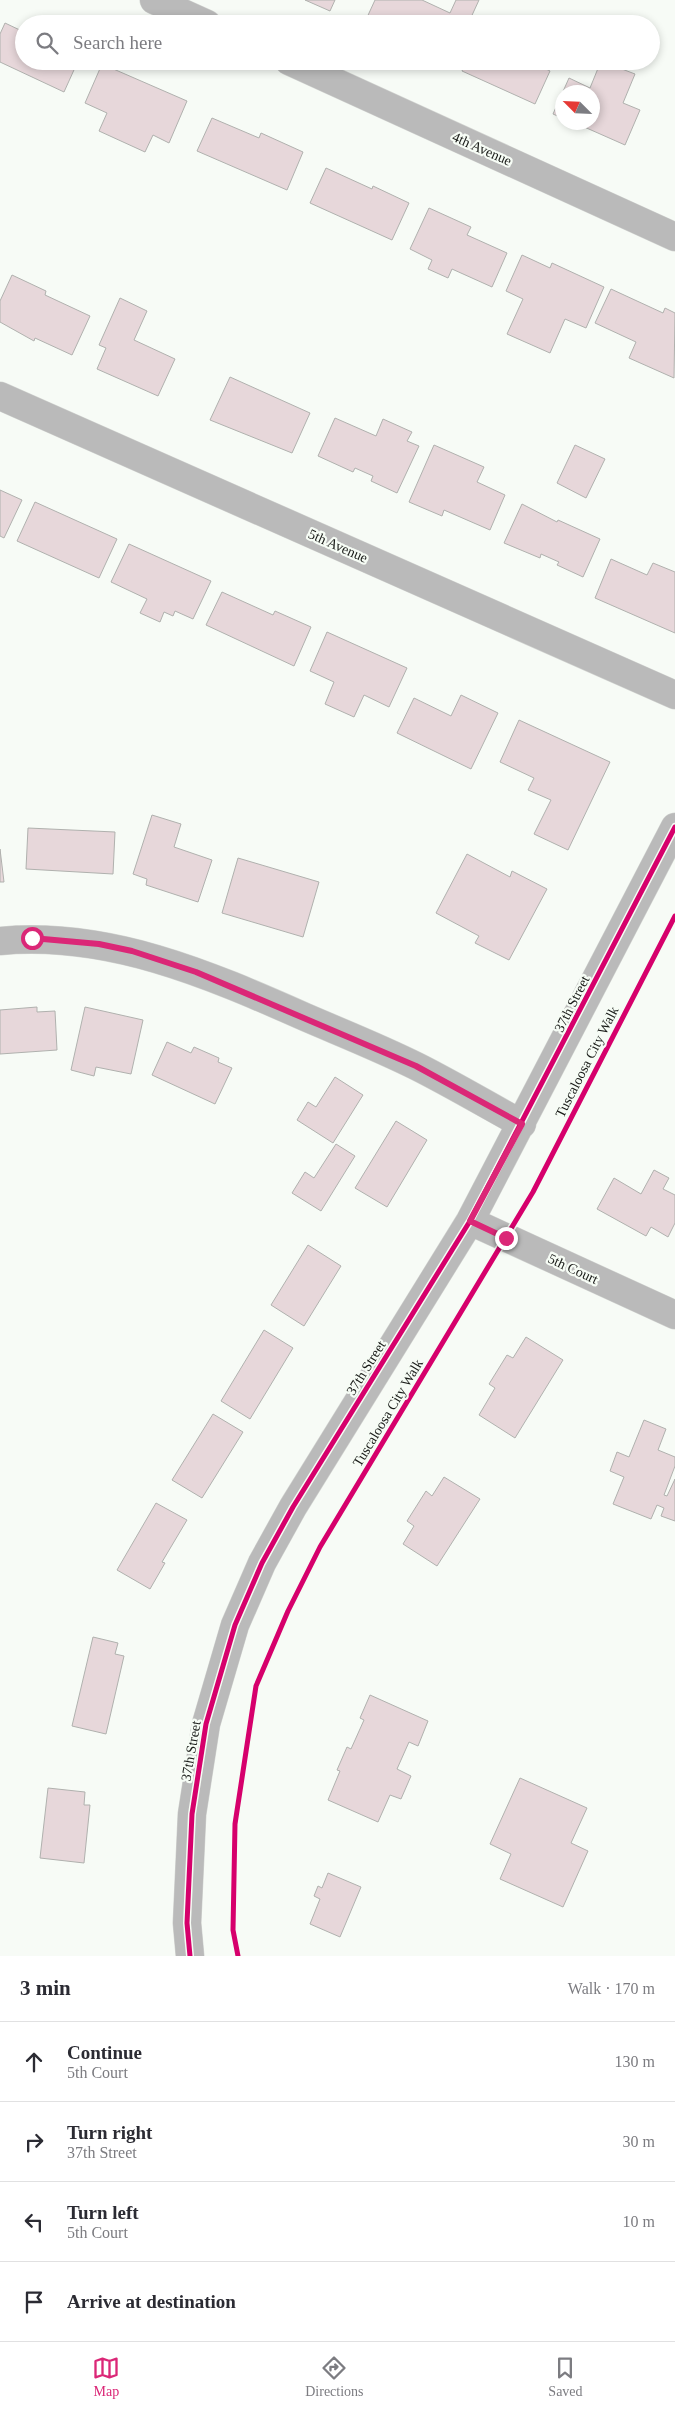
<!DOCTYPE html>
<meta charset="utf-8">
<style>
body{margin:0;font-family:Georgia,serif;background:#f2f2f3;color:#2b2b33}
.compass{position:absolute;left:555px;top:85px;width:45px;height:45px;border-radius:50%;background:#fff;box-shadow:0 2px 8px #0003;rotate:294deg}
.stop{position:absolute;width:15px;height:15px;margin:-11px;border:4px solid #db2777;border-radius:50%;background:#fff}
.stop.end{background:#db2777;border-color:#fff;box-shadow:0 1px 5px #0008}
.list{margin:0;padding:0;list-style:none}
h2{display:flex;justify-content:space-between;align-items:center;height:65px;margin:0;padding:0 20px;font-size:21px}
h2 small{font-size:16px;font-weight:400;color:#7c7c81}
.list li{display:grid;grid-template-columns:32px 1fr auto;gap:15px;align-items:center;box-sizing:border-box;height:80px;padding:0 20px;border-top:1px solid #e1e1e2}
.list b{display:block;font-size:19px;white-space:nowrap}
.list p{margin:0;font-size:16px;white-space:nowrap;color:#7c7c81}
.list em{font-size:16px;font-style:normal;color:#7c7c81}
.icon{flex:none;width:28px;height:28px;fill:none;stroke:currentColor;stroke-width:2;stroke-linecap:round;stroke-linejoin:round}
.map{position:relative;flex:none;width:675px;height:1956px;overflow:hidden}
.search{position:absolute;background:#fff;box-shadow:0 2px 8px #0003;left:15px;right:15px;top:15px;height:55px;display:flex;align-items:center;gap:12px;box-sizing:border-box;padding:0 18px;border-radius:28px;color:#7c7c81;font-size:19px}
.sheet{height:385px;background:#fff}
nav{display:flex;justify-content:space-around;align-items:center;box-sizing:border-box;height:70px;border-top:1px solid #e1e1e2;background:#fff;font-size:14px;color:#7c7c81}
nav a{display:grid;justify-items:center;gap:2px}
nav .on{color:#db2777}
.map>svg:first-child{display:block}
</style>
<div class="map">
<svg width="675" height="1956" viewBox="0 0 675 1956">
<rect width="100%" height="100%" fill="#f7fbf6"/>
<!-- building -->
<path fill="#e7d7da" stroke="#b0b1ae" d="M305,0H335L330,11Z
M375,0H422L450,13L456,0H479L468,24H364Z
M5,23L24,32V61H78L64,92L0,62V34Z
M466,61H530L550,71L535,104L462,71Z
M601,61L635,74L623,103L640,110L625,145L573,122H592V92H562V118L553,114L569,78L590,88Z
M102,64L187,101L169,143L153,135L145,152L99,131L107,113L85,103Z
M212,118L259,138L261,133L303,152L287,190L197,151Z
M326,168L372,189L373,186L409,203L392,240L310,203Z
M429,208L471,227L467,235L507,253L492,287L452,269L448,278L428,269L432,260L410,249Z
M522,255L550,268L552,263L604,287L586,328L565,319L550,353L507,334L523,299L506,291Z
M12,275L46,291L45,295L90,316L72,355L35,338L34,341L0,322V301Z
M611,289L663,313L665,308L675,313L674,378L629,358L636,342L595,323Z
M120,298L147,311L134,340L175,359L158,396L97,369L106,348L99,345Z
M230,377L310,413L292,453L210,420Z
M335,418L376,436L383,419L412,432L407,441L419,446L397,493L371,481L373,476L355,468L353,472L318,456Z
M434,445L484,467L477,482L505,495L490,530L444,510L442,516L409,502Z
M575,445L605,459L586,498L557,483Z
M0,490L22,500L4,538L0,536Z
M35,502L117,539L99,578L17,541Z
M522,504L557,522L558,520L600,539L583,577L557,565L559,562L541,554L540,558L504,543Z
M129,544L211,581L193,619L175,611L173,616L164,612L160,622L140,613L147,599L111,582Z
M611,559L647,575L653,563L675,572V633L595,598Z
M222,592L273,615L275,611L311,627L294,666L206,625Z
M327,632L407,668L389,707L364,695L354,717L325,704L334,682L310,671Z
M461,695L498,713L471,769L397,733L414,698L451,716Z
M519,720L610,762L568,850L534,834L551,800L528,790L534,778L500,762Z
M152,815L181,824L174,847L212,860L198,902L146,885L147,879L133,874Z
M28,828L115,832L113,874L26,869Z
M0,849L4,882H0Z
M467,854L510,877L512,871L547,889L509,960L475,943L479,936L436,913Z
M238,858L319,882L303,937L222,913Z
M37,1007V1012L55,1011L57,1050L0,1054V1010Z
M85,1007L143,1020L131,1074L96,1067L94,1076L71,1070Z
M167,1042L191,1053L194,1047L219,1058L218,1062L232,1068L215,1104L152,1075Z
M335,1077L363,1095L333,1143L297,1120L308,1102L316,1107Z
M396,1121L427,1140L387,1207L355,1188Z
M336,1144L355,1156L321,1211L292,1193L305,1172L314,1178Z
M654,1170L669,1178L663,1189L675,1195V1223L668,1237L651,1227L646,1236L597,1209L614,1178L641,1194Z
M308,1245L341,1266L304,1326L271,1305Z
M264,1330L293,1348L250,1419L221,1401Z
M526,1337L563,1360L515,1438L479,1415L495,1388L489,1384L507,1355L513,1358Z
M213,1414L243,1432L202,1498L172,1480Z
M644,1420L666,1429L658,1450L675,1457V1466L664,1495L667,1496L675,1479V1521L661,1516L664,1508L657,1505L651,1519L613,1504L624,1477L610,1471L617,1452L629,1457Z
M444,1477L480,1499L437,1566L403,1544L414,1526L407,1521L426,1491L432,1496Z
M156,1503L187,1520L162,1562L165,1563L150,1589L117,1570Z
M93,1637L118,1643L115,1654L124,1656L106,1734L72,1726Z
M370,1695L428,1721L418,1746L409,1742L397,1769L411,1776L401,1799L390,1795L378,1822L328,1800L340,1771L337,1770L347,1747L351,1749L364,1720L360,1718Z
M520,1778L587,1808L571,1843L588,1851L563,1907L500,1879L511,1854L490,1844Z
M48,1788L85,1792L84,1805H90L84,1863L40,1858Z
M328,1873L361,1887L340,1937L310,1924L320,1899L314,1896L318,1886L322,1888Z"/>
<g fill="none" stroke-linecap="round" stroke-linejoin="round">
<!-- minor casing -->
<g stroke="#d4d6d3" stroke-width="29">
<path id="minor" d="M154,0L207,24
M289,61L675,237
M0,396L675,695
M0,941C108,931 208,974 305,1017C342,1033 380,1048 416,1066C452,1084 487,1105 522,1124
M470,1221L675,1315
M190,1956L187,1923L192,1814L206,1724L235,1625L262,1563L293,1507L470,1221L675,827"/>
</g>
<!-- minor -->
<use href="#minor" stroke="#bababa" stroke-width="28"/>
<!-- cycleway casing -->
<g stroke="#f6fcf5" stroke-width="8">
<path id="cycleway" d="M190,1956L187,1923L192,1814L206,1724L235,1625L262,1563L293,1507L470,1221L675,827
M238,1956L233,1930L235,1824L256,1686L288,1611L320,1547L533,1192L675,916"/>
</g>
<!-- cycleway -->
<use href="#cycleway" stroke="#d6006c" stroke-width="5"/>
</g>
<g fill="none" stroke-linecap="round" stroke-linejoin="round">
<!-- route -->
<path stroke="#db2777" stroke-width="6" d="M32,938L99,944L132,951L196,972L416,1066L522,1124L470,1221L506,1238"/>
</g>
<g text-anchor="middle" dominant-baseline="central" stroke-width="4.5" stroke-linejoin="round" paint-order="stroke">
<!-- street labels -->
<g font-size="14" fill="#181a17" stroke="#f6fcf5">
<text transform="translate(482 149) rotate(24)">4th Avenue</text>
<text transform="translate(338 546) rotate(24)">5th Avenue</text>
<text transform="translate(572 1004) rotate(-63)">37th Street</text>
<text transform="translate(587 1062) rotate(-63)">Tuscaloosa City Walk</text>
<text transform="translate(573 1269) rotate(25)">5th Court</text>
<text transform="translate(366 1368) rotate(-58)">37th Street</text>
<text transform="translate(388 1413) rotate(-59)">Tuscaloosa City Walk</text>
<text transform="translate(191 1751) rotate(-80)">37th Street</text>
</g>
</g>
</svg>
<svg class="compass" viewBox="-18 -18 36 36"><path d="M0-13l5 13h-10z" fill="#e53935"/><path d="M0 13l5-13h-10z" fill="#7c7c81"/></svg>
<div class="stop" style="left:32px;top:938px"></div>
<div class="stop end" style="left:506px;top:1238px"></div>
<div class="search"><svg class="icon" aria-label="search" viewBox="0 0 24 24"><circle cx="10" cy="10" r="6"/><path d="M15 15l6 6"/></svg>Search here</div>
</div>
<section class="sheet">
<h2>3 min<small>Walk · 170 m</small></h2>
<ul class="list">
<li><svg class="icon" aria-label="ahead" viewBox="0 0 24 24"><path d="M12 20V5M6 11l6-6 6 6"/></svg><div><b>Continue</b><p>5th Court</p></div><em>130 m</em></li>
<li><svg class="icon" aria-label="right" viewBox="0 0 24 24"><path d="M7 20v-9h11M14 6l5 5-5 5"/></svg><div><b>Turn right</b><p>37th Street</p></div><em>30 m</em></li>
<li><svg class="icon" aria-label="left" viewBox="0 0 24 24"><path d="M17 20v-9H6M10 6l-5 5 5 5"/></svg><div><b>Turn left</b><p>5th Court</p></div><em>10 m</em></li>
<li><svg class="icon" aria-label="arrive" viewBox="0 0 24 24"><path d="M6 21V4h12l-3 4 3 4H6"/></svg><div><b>Arrive at destination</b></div></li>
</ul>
</section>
<nav>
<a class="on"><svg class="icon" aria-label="map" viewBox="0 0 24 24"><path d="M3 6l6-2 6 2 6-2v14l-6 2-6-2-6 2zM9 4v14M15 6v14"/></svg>Map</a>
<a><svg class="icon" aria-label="directions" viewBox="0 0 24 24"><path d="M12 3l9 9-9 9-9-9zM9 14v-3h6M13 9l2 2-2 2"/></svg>Directions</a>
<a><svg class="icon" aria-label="saved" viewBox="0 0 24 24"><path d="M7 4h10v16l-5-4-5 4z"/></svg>Saved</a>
</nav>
